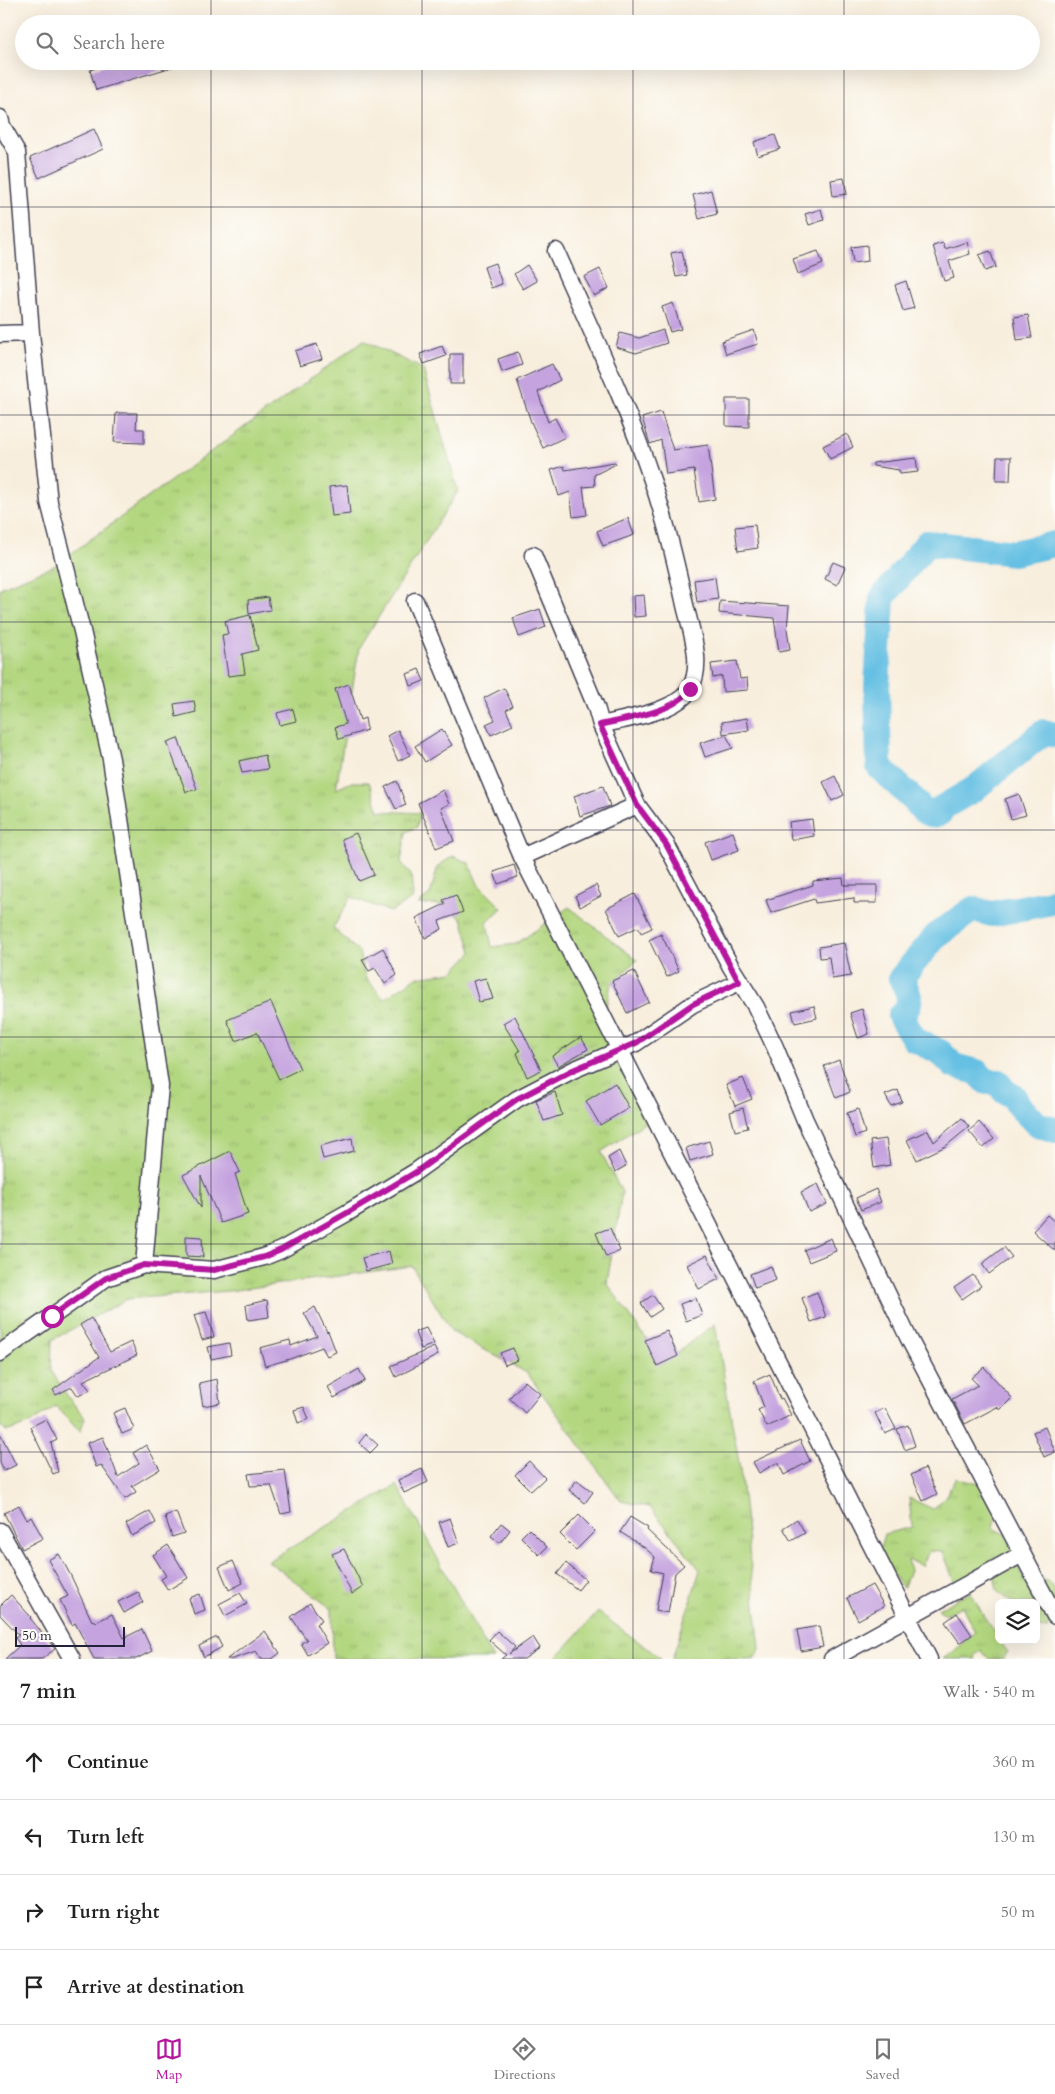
<!DOCTYPE html>
<meta charset="utf-8">
<style>
body{margin:0;font-family:Cardo,serif;background:#f2f2f2;color:#222}
.controls{position:absolute;right:15px;bottom:15px;display:grid;overflow:hidden;border-radius:8px;box-shadow:0 5px 20px #0002}
.controls button{width:45px;height:45px;display:grid;place-items:center;padding:0;border:0;border-bottom:1px solid #e0e0e0;background:#fff;color:#222;font:25px sans-serif}
.scale{position:absolute;left:15px;bottom:12px;width:110px;box-sizing:border-box;padding-left:5px;border:2px solid #22223b;border-top:0;font-size:14px;line-height:18px;white-space:nowrap;color:#22223b;-webkit-text-stroke:4px #fdfcf7;paint-order:stroke}
.stop{position:absolute;width:15px;height:15px;margin:-11px;border:4px solid #b5179e;border-radius:50%;background:#fff}
.stop.end{background:#b5179e;border-color:#fff;box-shadow:0 1px 5px #0008}
.list{margin:0;padding:0;list-style:none}
h2{display:flex;justify-content:space-between;align-items:center;height:65px;margin:0;padding:0 20px;font-size:21px}
h2 small{font-size:16px;font-weight:400;color:#767676}
.list li{display:grid;grid-template-columns:32px 1fr auto;gap:15px;align-items:center;box-sizing:border-box;height:75px;padding:0 20px;border-top:1px solid #e0e0e0}
.list b{display:block;font-size:19px;white-space:nowrap}
.list em{font-size:16px;font-style:normal;color:#767676}
.icon{flex:none;width:28px;height:28px;fill:none;stroke:currentColor;stroke-width:2;stroke-linecap:round;stroke-linejoin:round}
.map{position:relative;flex:none;width:1055px;height:1659px;overflow:hidden}
.search{position:absolute;background:#fff;box-shadow:0 5px 20px #0002;left:15px;right:15px;top:15px;height:55px;display:flex;align-items:center;gap:12px;box-sizing:border-box;padding:0 18px;border-radius:28px;color:#767676;font-size:19px}
.sheet{height:365px;background:#fff}
nav{display:flex;justify-content:space-around;align-items:center;box-sizing:border-box;height:70px;border-top:1px solid #e0e0e0;background:#fff;font-size:14px;color:#767676}
nav a{display:grid;justify-items:center;gap:2px}
nav .on{color:#b5179e}
.map>svg:first-child{display:block}
</style>
<div class="map">
<svg width="1055" height="1659" viewBox="0 0 1055 1659">
<defs>
<pattern id="grass-tufts" width="24" height="20" patternUnits="userSpaceOnUse" patternTransform="scale(1.25)"><rect width="24" height="20" fill="#b3d780"/><path d="M3 7l-1-3M5 7V3M7 7l1-3M15 17l-1-3M17 17v-4M19 17l1-3" fill="none" stroke="#9ab870"/></pattern>
</defs>
<rect width="100%" height="100%" fill="#fdfcf7"/>
<filter id="ink" filterUnits="userSpaceOnUse"><feTurbulence type="fractalNoise" baseFrequency=".02" numOctaves="2"/><feDisplacementMap in="SourceGraphic" scale="10" xChannelSelector="R" yChannelSelector="G"/><feConvolveMatrix kernelMatrix="1 2 1 2 8 2 1 2 1" color-interpolation-filters="sRGB"/></filter>
<filter id="wash" filterUnits="userSpaceOnUse"><feTurbulence type="fractalNoise" baseFrequency=".0096" numOctaves="4" result="noise"/><feDisplacementMap in="SourceGraphic" scale="20" xChannelSelector="R" yChannelSelector="G"/><feGaussianBlur stdDeviation="1.12" result="paint"/><feColorMatrix in="noise" values="0 0 0 0 0 0 0 0 0 0 0 0 0 0 0 0 0 1.4 0 .05"/><feComposite in="paint" operator="in"/></filter>
<g filter="url(#wash)">
<rect width="100%" height="100%" fill="#f8eedd"/>
<!-- grass -->
<path fill="url(#grass-tufts)" stroke="#6a7c5e" d="M364,340L423,369L458,491L359,648L336,789L352,782H369L379,811L420,813L417,827L406,832L401,862L411,875L413,898L391,912L351,897L333,928L359,952L365,977L384,999L417,977L453,972L472,952L462,918L442,905L418,904L430,895L438,866L453,856L469,863L478,884L502,908L487,922L492,947L516,944L569,907L637,960L611,985L602,1024L649,1120L601,1152L622,1192L607,1283L663,1363L715,1324L740,1469L760,1649L754,1659H672L700,1570L650,1507L621,1501L527,1373L452,1332L412,1266L228,1291L127,1299L52,1340L51,1370L68,1397L85,1418L80,1432L56,1406L31,1423L6,1432L0,1425V588L54,566Z
M956,1478L974,1483L991,1484L999,1500L993,1528L1025,1545L1012,1552L1021,1574L1039,1575L1055,1589V1617L1048,1629L1036,1628V1603H1013L997,1591L992,1562L955,1584L943,1552L929,1551L922,1566L908,1560L910,1571L903,1588L886,1565L880,1550L884,1534L912,1527L909,1498L933,1509L945,1497Z
M397,1485L493,1659H333L332,1609L268,1561Z
M971,1592L983,1615L999,1637V1640H1008L1002,1644L1008,1652L1003,1659H989L981,1650L974,1656L975,1659H942L952,1653L975,1632L962,1606L945,1614L938,1609Z
M598,1612L662,1659H555Z"/>
<g fill="none" stroke-linecap="round" stroke-linejoin="round">
<!-- river -->
<path stroke="#65c0e3" stroke-width="26" d="M1055,544L1014,553L927,543L882,598L877,687L879,767L915,801L923,811L933,815L940,813V809L974,789L1044,732L1055,735
M1055,900L1047,903L992,914L973,909L936,936L901,978C909,993 915,1004 900,1016L915,1040L940,1052L954,1066L977,1072L987,1082H998L1004,1091L1014,1097L1018,1105L1037,1124L1055,1130"/>
</g>
<g id="blocks">
<!-- building -->
<path fill="#c5a3df" d="M117,61H181L182,64L96,90L90,70Z
M94,129L103,149L39,178L30,158Z
M775,135L780,149L758,156L754,142Z
M844,178L847,194L833,196L831,180Z
M711,190L717,214L699,219L693,195Z
M821,209L824,220L809,225L805,214Z
M967,242L970,254L949,261L954,278L944,281L933,246L943,243L945,249Z
M867,245L868,261L853,263L851,247Z
M682,251L687,275L676,277L671,253Z
M818,251L823,264L798,274L793,259Z
M990,251L996,267L985,271L979,255Z
M495,263L502,284L491,288L484,267Z
M527,265L537,281L523,289L514,274Z
M600,269L609,288L594,296L584,277Z
M906,281L914,308L903,311L895,285Z
M673,303L681,329L670,332L662,307Z
M1028,315L1032,338L1017,340L1014,317Z
M663,330L667,343L636,353L616,347L620,333L639,338Z
M754,330L758,344L726,354L722,341Z
M317,344L322,359L300,366L295,351Z
M442,346L446,356L424,364L420,354Z
M518,352L522,365L502,372L498,359Z
M450,354H463V384H450Z
M552,364L560,380L538,392L548,422L555,418L565,437L543,448L531,422L517,380Z
M726,399H749V427L726,426Z
M661,412L673,450L708,445L715,499L699,502L694,470L666,474L661,440L650,444L642,418Z
M116,413H137L136,429H144V443L114,442Z
M847,434L853,447L830,459L823,446Z
M997,457H1011L1010,481H996Z
M916,458L918,472L900,474L899,470L873,466V463Z
M615,462L616,464L594,475L595,486L583,487L587,515L573,517L570,492L559,496L551,470L564,466L565,470Z
M347,485L350,514L332,516L329,487Z
M628,518L634,535L603,546L597,531Z
M755,525L758,548L738,551L735,527Z
M833,562L845,567L837,585L825,579Z
M715,577L718,599L697,602L694,580Z
M644,595L646,616L634,617L633,596Z
M268,597L270,610L249,614L248,600Z
M720,601L789,606L787,629L790,650L779,652L774,618L719,613Z
M540,609L546,627L519,637L513,618Z
M250,615L258,650L242,654L245,674L228,676L222,635L228,634L225,621Z
M737,661L740,679L747,678L748,690L723,692L722,676L713,678L711,664Z
M419,669L424,681L411,686L407,674Z
M349,684L360,720L365,718L367,730L339,739L335,727L346,724L335,689Z
M504,688L513,706L506,710L513,725L491,735L486,724L495,720L484,698Z
M194,701L196,712L176,717L174,704Z
M293,709L296,721L280,725L277,713Z
M747,718L749,730L723,734L722,722Z
M442,729L452,745L425,762L415,746Z
M398,730L410,755L398,761L387,736Z
M726,735L733,748L705,757L700,743Z
M178,738L197,789L186,792L167,742Z
M265,755L268,769L242,773L239,761Z
M835,776L844,795L832,801L823,782Z
M397,781L406,805L396,809L385,787Z
M603,786L610,806L580,816L574,796Z
M443,790L449,804L441,808L454,841L436,848L418,803Z
M1019,794L1026,815L1011,819L1005,799Z
M812,819L814,836L791,840L789,822Z
M733,832L739,850L711,860L705,842Z
M356,833L374,875L359,881L342,839Z
M514,865L518,877L498,884L494,872Z
M843,878L844,885H877V903H854V898L815,903L814,899L771,913L766,900L813,885V881Z
M596,885L601,896L580,907L575,896Z
M635,894L652,928L641,933L638,927L619,936L606,909Z
M456,895L463,912L439,921L442,929L425,938L416,918L445,904L443,900Z
M661,934L679,971L667,977L649,940Z
M844,943L851,976L832,979L829,957L820,958L819,947Z
M383,948L397,975L385,984L375,968L369,971L362,960Z
M634,971L649,1002L627,1013L612,981Z
M486,978L493,999L479,1002L473,981Z
M271,1002L300,1069L279,1079L257,1032L236,1041L227,1020Z
M814,1006L817,1018L795,1023L792,1011Z
M862,1009L869,1034L858,1038L850,1013Z
M515,1016L541,1070L527,1077L517,1053L520,1051L503,1023Z
M581,1037L588,1049L558,1066L552,1056Z
M839,1060L850,1092L836,1098L824,1066Z
M743,1078L752,1099L735,1106L726,1085Z
M615,1083L629,1108L600,1125L586,1101Z
M898,1090L902,1102L891,1106L885,1095Z
M555,1092L562,1115L544,1121L536,1100Z
M743,1108L748,1128L735,1131L730,1112Z
M858,1109L865,1133L855,1137L847,1113Z
M962,1118L969,1127L946,1146L917,1160L907,1140L928,1130L934,1142Z
M979,1122L994,1139L983,1148L969,1131Z
M352,1138L354,1151L323,1159L320,1146Z
M886,1139L890,1165L874,1168L870,1141Z
M709,1141L713,1154L690,1161L686,1148Z
M230,1151L240,1172L235,1174L248,1214L221,1223L201,1176V1208L183,1175Z
M619,1151L626,1166L615,1172L608,1158Z
M818,1184L827,1204L809,1212L801,1192Z
M876,1189L881,1202L861,1210L856,1198Z
M1047,1215L1055,1222V1251L1033,1231Z
M610,1228L620,1251L606,1257L596,1233Z
M186,1236L202,1237L203,1257L186,1256Z
M831,1238L836,1251L809,1262L804,1250Z
M1004,1247L1012,1257L989,1274L982,1264Z
M389,1251L392,1264L366,1271L362,1258Z
M707,1255L719,1279L699,1289L687,1265Z
M771,1266L776,1280L755,1288L750,1274Z
M973,1275L981,1286L962,1299L954,1288Z
M817,1292L826,1317L811,1322L802,1298Z
M653,1295L662,1309L650,1317L641,1303Z
M696,1298L702,1315L686,1321L680,1304Z
M267,1300L269,1317L248,1320L246,1305Z
M315,1307L327,1332L328,1331L336,1352L327,1356L322,1347L290,1359L265,1366L260,1348L290,1340L291,1346L317,1336L304,1313Z
M206,1312L214,1337L202,1340L194,1315Z
M91,1318L110,1352L131,1342L137,1355L83,1381L90,1390L78,1396L72,1387L56,1395L53,1390L99,1357L80,1325Z
M426,1328L434,1344L421,1349L415,1332Z
M667,1331L678,1356L657,1366L645,1340Z
M229,1343L231,1355L211,1359L208,1347Z
M434,1347L438,1355L396,1377L391,1366Z
M513,1348L518,1360L505,1365L500,1353Z
M984,1367L1012,1398L1000,1410L997,1407L965,1424L952,1399L978,1385L971,1378Z
M359,1369L365,1381L334,1398L328,1387Z
M770,1374L780,1399L782,1398L791,1415L767,1427L758,1410L764,1407L754,1381Z
M217,1379L220,1403L203,1406L199,1383Z
M525,1381L540,1394L525,1413L509,1398Z
M304,1407L309,1419L298,1423L294,1410Z
M125,1408L134,1429L122,1434L113,1413Z
M885,1408L896,1429L885,1434L875,1413Z
M46,1419L57,1440L51,1443L58,1472L53,1474L30,1427Z
M908,1425L915,1446L905,1450L897,1429Z
M1045,1427L1055,1452L1044,1457L1033,1432Z
M0,1433L16,1465L4,1471L0,1463Z
M366,1434L378,1445L370,1453L359,1443Z
M103,1437L118,1477L139,1463L133,1453L146,1445L160,1469L132,1486L136,1492L125,1499L101,1465L96,1467L87,1443Z
M800,1440L810,1461L784,1475L778,1462L759,1473L753,1462Z
M529,1461L545,1478L531,1491L515,1475Z
M925,1468L937,1494L923,1501L911,1475Z
M422,1469L428,1482L404,1493L398,1480Z
M285,1470L291,1512L281,1514L271,1485L250,1486L248,1474Z
M577,1480L593,1492L585,1503L569,1490Z
M19,1505L27,1520L31,1517L43,1538L22,1549L4,1513Z
M150,1511L156,1523L132,1536L126,1524Z
M176,1512L184,1533L172,1537L165,1516Z
M579,1515L595,1531L576,1550L560,1534Z
M630,1517L648,1528L647,1530L684,1565L675,1573L668,1613L656,1610L663,1573L651,1570L655,1557L645,1548L620,1532Z
M450,1518L459,1543L448,1547L439,1522Z
M797,1519L805,1533L791,1541L783,1528Z
M501,1523L510,1530L500,1543L491,1536Z
M529,1529L547,1547L539,1555L521,1537Z
M168,1545L188,1578L168,1590L161,1579L166,1576L153,1555Z
M344,1549L363,1587L352,1594L332,1554Z
M59,1554L71,1576L92,1621L94,1620L96,1622L112,1614L124,1638L142,1629L152,1651L136,1659H94L75,1623L72,1625L60,1600L68,1596L48,1560Z
M233,1561L243,1583L229,1590L219,1567Z
M566,1563L586,1580L578,1590L557,1574Z
M872,1585L884,1606L858,1620L847,1598Z
M138,1592L143,1602L124,1613L118,1602Z
M240,1593L247,1604L225,1616L219,1604Z
M200,1594L205,1610L194,1614L189,1598Z
M11,1595L31,1617L30,1618L55,1649L42,1659H5L20,1645L15,1638L19,1635L0,1615V1606Z
M310,1603L322,1620L316,1624L327,1643L308,1655L301,1643L307,1640L291,1617Z
M957,1613L972,1635L960,1643L945,1622Z
M819,1626L823,1647L801,1651L797,1630Z
M265,1631L280,1653L272,1659H261L256,1651L233,1659H227Z
M497,1631L515,1647L509,1654L533,1637L540,1648L524,1659H501L506,1655L489,1640Z
M217,1637L222,1647L204,1657L199,1646Z"/>
</g>
</g>
<g filter="url(#ink)">
<use href="#blocks" fill-opacity="0" stroke="#424153" stroke-width="1"/>
<g fill="none" stroke-linecap="round" stroke-linejoin="round">
<!-- minor casing -->
<g stroke="#424153" stroke-width="19">
<path id="minor" d="M0,118L2,126L17,152L31,333L49,502L82,631L111,759L160,1086L144,1265
M556,251C589,326 626,402 652,480C666,521 676,563 685,605C691,631 704,664 690,689C677,712 624,719 601,725
M0,334L31,333
M533,555L596,707L601,725L637,805L666,844L731,967L756,1007L775,1047L805,1120L908,1337L1055,1616
M415,601L522,857L929,1659
M522,857L637,805
M0,1353L106,1278L144,1265L214,1270L264,1257L281,1250L347,1213L415,1172L517,1099L573,1070L636,1043L693,1004L739,982
M0,1531L72,1659
M832,1659L1022,1554"/>
</g>
<!-- minor -->
<use href="#minor" stroke="#fff" stroke-width="16"/>
</g>
</g>
<g fill="none" stroke-linecap="round" stroke-linejoin="round" filter="url(#ink)">
<!-- route -->
<path stroke="#b5179e" stroke-width="6" d="M52,1316L106,1278L144,1265L214,1270L264,1257L281,1250L347,1213L416,1172L517,1099L573,1070L636,1043L693,1004L739,982L666,844L637,805L600,725C627,718 675,713 690,689"/>
</g>
<!-- grid -->
<path fill="none" stroke="#22223b" stroke-width="1" stroke-opacity="0.55" d="M211,0V24M422,0V24M633,0V24M844,0V24M211,61V1659M422,61V1659M633,61V1659M844,61V1659M0,207H1055M0,415H1055M0,622H1055M0,830H1055M0,1037H1055M0,1244H1055M0,1452H1055"/>
</svg>
<div class="controls">
<button><svg class="icon" aria-label="layers" viewBox="0 0 24 24"><path d="M12 4l9 5-9 5-9-5zM3 14l9 5 9-5"/></svg></button>
</div>
<div class="scale">50 m</div>
<div class="stop" style="left:52px;top:1316px"></div>
<div class="stop end" style="left:690px;top:689px"></div>
<div class="search"><svg class="icon" aria-label="search" viewBox="0 0 24 24"><circle cx="10" cy="10" r="6"/><path d="M15 15l6 6"/></svg>Search here</div>
</div>
<section class="sheet">
<h2>7 min<small>Walk · 540 m</small></h2>
<ul class="list">
<li><svg class="icon" aria-label="ahead" viewBox="0 0 24 24"><path d="M12 20V5M6 11l6-6 6 6"/></svg><div><b>Continue</b></div><em>360 m</em></li>
<li><svg class="icon" aria-label="left" viewBox="0 0 24 24"><path d="M17 20v-9H6M10 6l-5 5 5 5"/></svg><div><b>Turn left</b></div><em>130 m</em></li>
<li><svg class="icon" aria-label="right" viewBox="0 0 24 24"><path d="M7 20v-9h11M14 6l5 5-5 5"/></svg><div><b>Turn right</b></div><em>50 m</em></li>
<li><svg class="icon" aria-label="arrive" viewBox="0 0 24 24"><path d="M6 21V4h12l-3 4 3 4H6"/></svg><div><b>Arrive at destination</b></div></li>
</ul>
</section>
<nav>
<a class="on"><svg class="icon" aria-label="map" viewBox="0 0 24 24"><path d="M3 6l6-2 6 2 6-2v14l-6 2-6-2-6 2zM9 4v14M15 6v14"/></svg>Map</a>
<a><svg class="icon" aria-label="directions" viewBox="0 0 24 24"><path d="M12 3l9 9-9 9-9-9zM9 14v-3h6M13 9l2 2-2 2"/></svg>Directions</a>
<a><svg class="icon" aria-label="saved" viewBox="0 0 24 24"><path d="M7 4h10v16l-5-4-5 4z"/></svg>Saved</a>
</nav>
